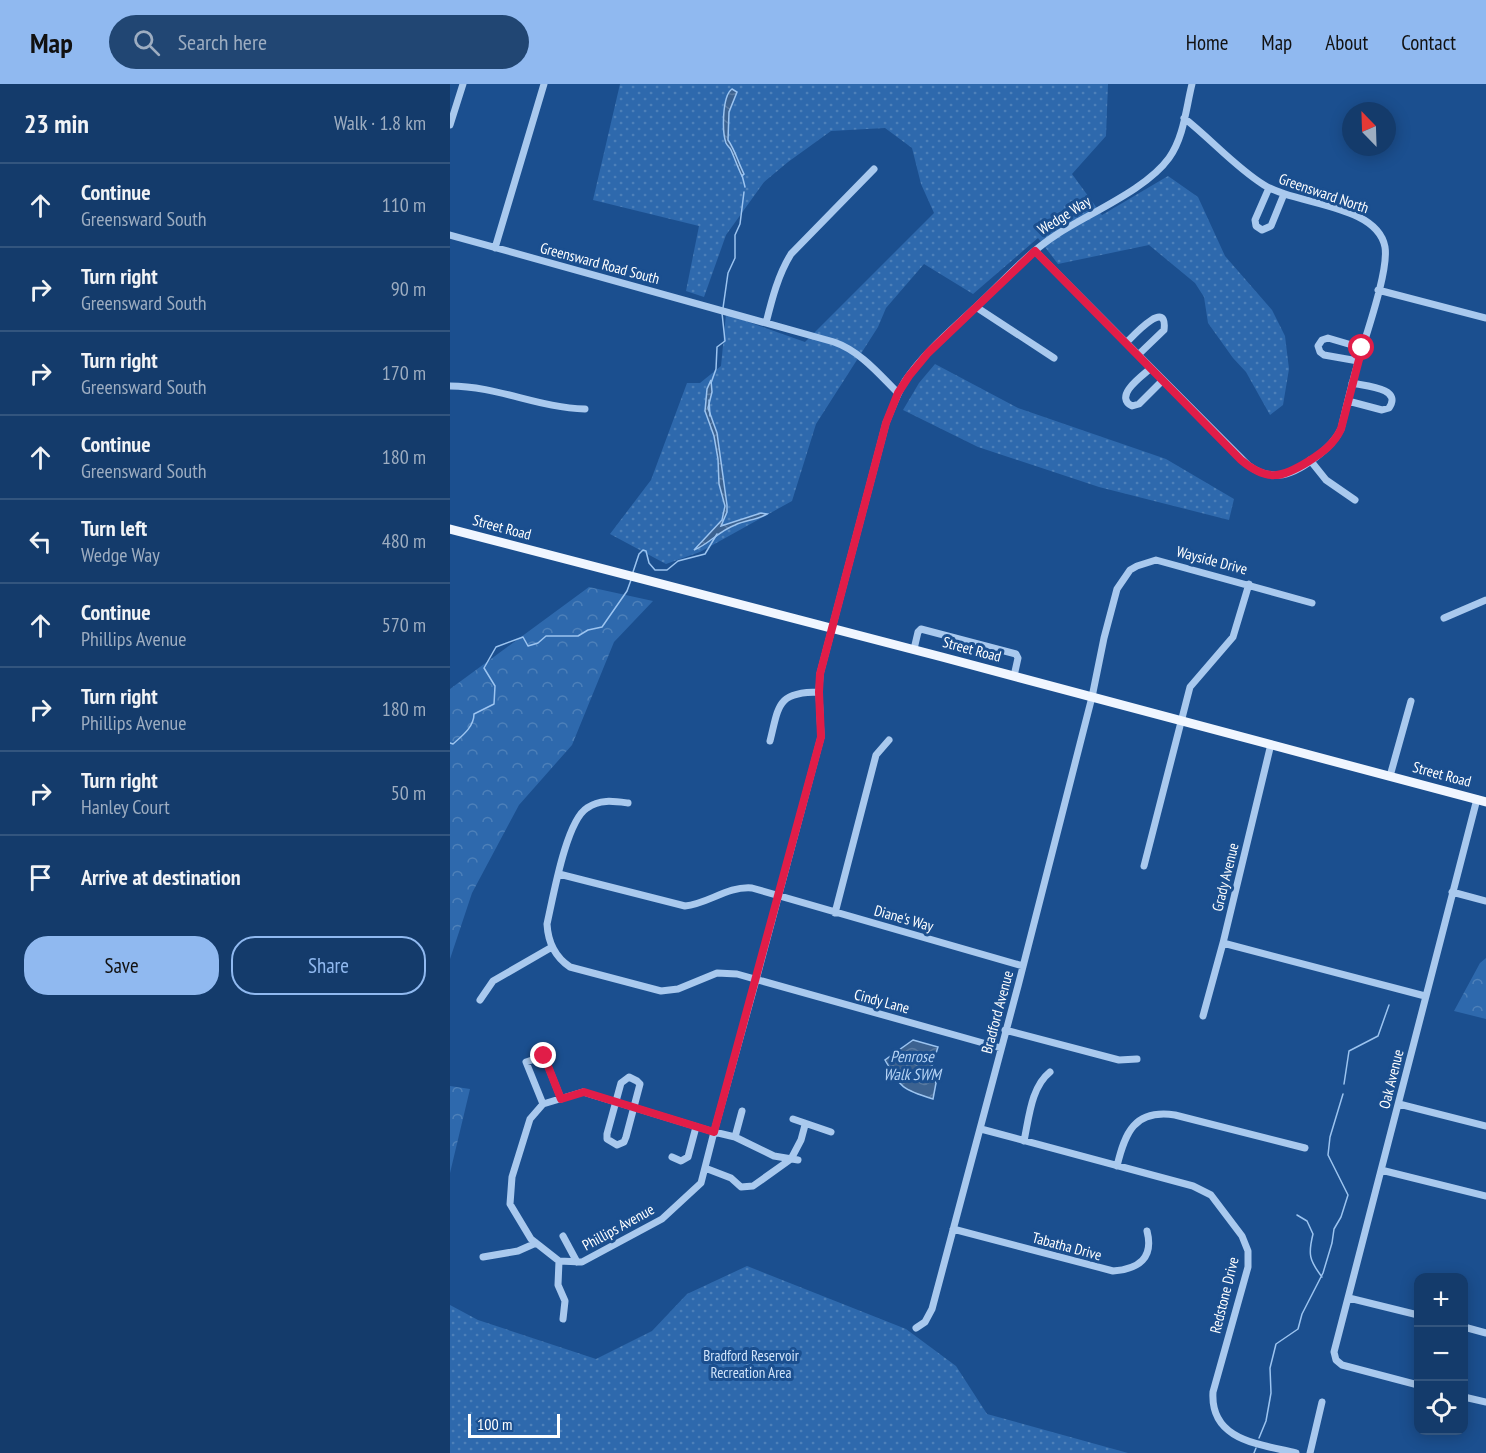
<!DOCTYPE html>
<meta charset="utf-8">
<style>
body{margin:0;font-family:"PT Sans Narrow",sans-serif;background:#214673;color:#f1f3f6}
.controls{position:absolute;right:18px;bottom:18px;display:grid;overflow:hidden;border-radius:12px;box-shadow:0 3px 15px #0003}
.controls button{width:54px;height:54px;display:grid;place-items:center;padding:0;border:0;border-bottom:2px solid #33557e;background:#143b6b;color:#f1f3f6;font:30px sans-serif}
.compass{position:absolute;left:892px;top:18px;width:54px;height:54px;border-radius:50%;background:#143b6b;box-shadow:0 3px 15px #0003;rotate:337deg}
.scale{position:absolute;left:18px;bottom:15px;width:92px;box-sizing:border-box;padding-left:6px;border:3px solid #fff;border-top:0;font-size:16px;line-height:21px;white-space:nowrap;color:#fff;-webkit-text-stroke:4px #1b4f8f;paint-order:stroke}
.stop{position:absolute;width:18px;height:18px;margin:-14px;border:4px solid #e11d48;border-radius:50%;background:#fff}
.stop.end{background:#e11d48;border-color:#fff;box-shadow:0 2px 6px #0008}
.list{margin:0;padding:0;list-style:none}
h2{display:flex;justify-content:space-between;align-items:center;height:78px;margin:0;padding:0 24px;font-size:26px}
h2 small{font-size:20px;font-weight:400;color:#9dadc1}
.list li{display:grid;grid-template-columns:39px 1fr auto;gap:18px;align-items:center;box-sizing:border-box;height:84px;padding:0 24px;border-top:2px solid #33557e}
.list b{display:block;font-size:22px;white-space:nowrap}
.list p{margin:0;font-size:20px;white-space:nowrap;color:#9dadc1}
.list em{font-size:20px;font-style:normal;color:#9dadc1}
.actions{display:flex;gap:12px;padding:18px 24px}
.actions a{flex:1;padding:14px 0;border:2px solid #90b9f0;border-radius:24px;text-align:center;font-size:21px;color:#90b9f0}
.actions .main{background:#90b9f0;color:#111}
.icon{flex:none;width:33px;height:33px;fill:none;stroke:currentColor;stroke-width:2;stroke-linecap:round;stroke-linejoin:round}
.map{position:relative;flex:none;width:1036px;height:1369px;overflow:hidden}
header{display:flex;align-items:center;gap:36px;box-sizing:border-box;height:84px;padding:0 30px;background:#90b9f0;color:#111}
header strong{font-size:28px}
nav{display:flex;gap:33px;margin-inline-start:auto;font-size:21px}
.search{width:420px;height:54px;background:#214673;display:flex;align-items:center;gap:15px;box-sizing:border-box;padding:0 21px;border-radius:33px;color:#9dadc1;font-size:22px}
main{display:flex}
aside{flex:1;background:#143b6b}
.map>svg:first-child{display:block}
</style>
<header>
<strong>Map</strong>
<div class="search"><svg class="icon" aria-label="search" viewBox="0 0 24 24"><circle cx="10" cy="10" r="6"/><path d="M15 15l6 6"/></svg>Search here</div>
<nav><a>Home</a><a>Map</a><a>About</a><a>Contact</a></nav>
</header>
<main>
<aside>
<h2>23 min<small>Walk · 1.8 km</small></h2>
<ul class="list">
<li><svg class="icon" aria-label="ahead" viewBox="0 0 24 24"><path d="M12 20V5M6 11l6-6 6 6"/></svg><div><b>Continue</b><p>Greensward South</p></div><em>110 m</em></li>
<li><svg class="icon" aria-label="right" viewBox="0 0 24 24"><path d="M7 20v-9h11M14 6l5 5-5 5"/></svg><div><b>Turn right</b><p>Greensward South</p></div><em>90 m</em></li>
<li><svg class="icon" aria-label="right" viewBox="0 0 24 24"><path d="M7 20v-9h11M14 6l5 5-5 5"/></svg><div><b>Turn right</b><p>Greensward South</p></div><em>170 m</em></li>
<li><svg class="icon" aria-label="ahead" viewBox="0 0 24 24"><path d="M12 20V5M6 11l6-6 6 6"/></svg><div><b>Continue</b><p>Greensward South</p></div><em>180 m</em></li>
<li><svg class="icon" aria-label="left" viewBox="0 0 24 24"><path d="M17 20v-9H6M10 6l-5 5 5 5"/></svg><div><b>Turn left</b><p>Wedge Way</p></div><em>480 m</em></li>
<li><svg class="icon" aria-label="ahead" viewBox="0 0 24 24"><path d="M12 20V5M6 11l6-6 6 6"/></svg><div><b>Continue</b><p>Phillips Avenue</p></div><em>570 m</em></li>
<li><svg class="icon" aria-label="right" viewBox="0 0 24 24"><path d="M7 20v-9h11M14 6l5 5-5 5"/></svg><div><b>Turn right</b><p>Phillips Avenue</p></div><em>180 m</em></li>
<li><svg class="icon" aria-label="right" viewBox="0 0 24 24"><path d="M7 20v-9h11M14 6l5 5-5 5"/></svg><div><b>Turn right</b><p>Hanley Court</p></div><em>50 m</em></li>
<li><svg class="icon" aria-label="arrive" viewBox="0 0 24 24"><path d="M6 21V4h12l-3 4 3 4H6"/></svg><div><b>Arrive at destination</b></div></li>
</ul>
<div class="actions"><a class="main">Save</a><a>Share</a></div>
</aside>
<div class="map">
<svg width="1036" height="1369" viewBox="0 0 1036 1369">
<defs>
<pattern id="grass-dots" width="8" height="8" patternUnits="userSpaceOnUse" patternTransform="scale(1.5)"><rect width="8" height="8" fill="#2e69ad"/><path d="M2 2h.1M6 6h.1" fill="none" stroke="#4d80b9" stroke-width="1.8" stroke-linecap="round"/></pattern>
<pattern id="forest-crowns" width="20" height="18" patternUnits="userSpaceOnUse" patternTransform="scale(1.5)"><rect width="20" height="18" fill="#2e69ad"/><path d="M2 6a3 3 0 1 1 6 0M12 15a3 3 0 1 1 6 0" fill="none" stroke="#4d80b9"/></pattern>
<pattern id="water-waves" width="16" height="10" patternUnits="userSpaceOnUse" patternTransform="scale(1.5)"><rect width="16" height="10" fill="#3c6290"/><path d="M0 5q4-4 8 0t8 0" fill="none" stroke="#597aa1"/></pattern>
</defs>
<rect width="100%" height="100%" fill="#1b4f8f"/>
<!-- grass -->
<path fill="url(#grass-dots)" d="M170,0H658L656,52L622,90L652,131L718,92L748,113L775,172L822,226L835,252L839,285L833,321L820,331L796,288L783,274L758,239L754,213L745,199L699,161L608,180L588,154L523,210L474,180L436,224L428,243L366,340L342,417L250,468L216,480L160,450L201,396L237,299H250L271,282L276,230L355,258L484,129L471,100L462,64L435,44L381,47L338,78L314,98L276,151L254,213L236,207L249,142L143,116Z
M485,280L568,324L716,375L784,415L779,436L649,403L528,363L453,326L469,299Z
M297,1182L456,1245L506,1282L537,1330L678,1369H0V1221L28,1236L146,1275L202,1247L237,1210Z"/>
<!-- forest -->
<path fill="url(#forest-crowns)" d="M139,503L203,517L164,558L122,661L69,721L22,809L0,875V605Z
M1036,874V935L1004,927L1030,879Z
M0,1002L20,1005L0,1089Z"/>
<!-- water -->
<path fill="url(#water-waves)" stroke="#9cc4f0" stroke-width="1.5" d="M282,5L287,8L279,28L278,56C285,66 288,78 294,90L292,92C288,84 285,75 281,66C279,62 278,63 276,59C272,48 272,12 282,5Z
M261,296L262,308L258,324L267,349L277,421V428L271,442L311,429L317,430C307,436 296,436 285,441C269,447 259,460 244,466L272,436L275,422L269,400L268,375L264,352L255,327L257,305Z
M463,956L488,963L480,988L486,999L483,1015C451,1005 451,1004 435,976Z"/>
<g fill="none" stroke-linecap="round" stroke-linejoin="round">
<!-- stream -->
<path stroke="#9cc4f0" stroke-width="1.5" d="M292,91L295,103
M273,224L278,189L285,174V151L290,140L294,108
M261,299L266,285L267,263L275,257L272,229
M259,316L260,332
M183,488L189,470L193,466L196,467L199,479L205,486H217L228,477L255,470L267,450
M0,659L3,660C12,652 24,643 24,630L44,620L45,602L34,584L46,563L73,553L78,562L88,559L96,552H128L138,546L152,543L177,507L181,496
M894,1000L899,967L928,952L939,921
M847,1131L857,1137L863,1150C858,1170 859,1176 872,1193
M809,1354L816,1337L821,1309L820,1284L826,1260L848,1245L852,1230L873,1189L882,1159L884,1145L891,1133L898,1111L878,1071L880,1053L893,1010
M804,1369L806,1364"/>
<!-- minor -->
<path stroke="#a9c9ee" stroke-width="7" d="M0,41L13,0
M819,104L805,136L806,142L812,146L821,142L834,110
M0,151L384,258C410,267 429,290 448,309
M45,164L94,0
M585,167L798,381C807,388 817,392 829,391C849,390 883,363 891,345C896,324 901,303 907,282C914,256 939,188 935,163C927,120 846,121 814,101C785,83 761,55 734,34
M928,206L1036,234
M526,223L604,274
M316,239C322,215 328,191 341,170L424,85
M676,259C682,253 718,213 714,246L688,271
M908,277L874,271L870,268L868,262L872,256L878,254L912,264
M701,284C692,292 663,312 682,322L689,320L713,296
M0,302C47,302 89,324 135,325
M898,317L932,326L939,324C953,304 915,302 902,299
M860,376L876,396L905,416
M994,534L1036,516
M464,565L468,548L471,545L566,570L568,574L564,592
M320,657C329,621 327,608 369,608
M940,692L961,617
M178,719C163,717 150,715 137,724C116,737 103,814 97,840C98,858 105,873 120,883L211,907L228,905L267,889L287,890L551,964
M694,782L740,603L783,553L799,500
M109,790L235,822C258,820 277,802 302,804L573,882
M1002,808L1036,817
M385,829L426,671L439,656
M773,859L975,912
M30,916L43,897L102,863
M753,932L773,859L821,660
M555,946L669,976L687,975
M179,993L187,997L190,1000L176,1053L174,1058L167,1061L157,1055V1050L171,999Z
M93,1020L76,978L94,972L111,1015
M949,1020L1036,1042
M343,1035L381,1048
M531,1045L743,1102L761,1111L792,1152L798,1167V1183L763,1308C760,1357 810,1360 846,1369
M285,1053L292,1027
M574,1057C579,1034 581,1003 600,988
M222,1073L231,1077L238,1073L246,1043
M348,1076L324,1072L285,1053L264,1048L133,1008L93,1020L80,1035L62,1093L60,1120L81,1155L109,1177L132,1178L212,1135L251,1099L264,1048L306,896L371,653L369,608L370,590L436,339C442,325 447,310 455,297C475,267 505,243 531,218C555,195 578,169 606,151C639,129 696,106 719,74C734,53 736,24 742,0
M667,1082C675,1049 684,1025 725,1031L855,1064
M255,1084L281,1094L291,1103L303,1102L341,1075L351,1056L355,1041
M931,1086L1036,1112
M503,1145L663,1187C689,1185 704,1174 697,1147
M113,1152L127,1178
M33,1173L68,1167L86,1159
M109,1177L108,1201L115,1217L113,1235
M899,1214L968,1231
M1014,1243L1036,1249
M466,1244L475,1238L482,1225L568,902L642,613L654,554L667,505L680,486L687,482L706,476L862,519
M968,1301L892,1281L886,1276L884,1268L1027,715
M1014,1313L1036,1318
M860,1369L872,1318"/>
<!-- major -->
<path stroke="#f0f6ff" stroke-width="9" d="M0,445L492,573L1036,718"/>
</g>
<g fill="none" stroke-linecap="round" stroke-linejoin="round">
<!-- route -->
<path stroke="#e11d48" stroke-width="8" d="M94,972L111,1015L134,1008L264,1048L371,653L369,608L370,590L436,339L448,309L459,292L478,269L585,167L791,376C817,398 832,394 859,377C873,368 884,360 891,345L912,264"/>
</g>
<g text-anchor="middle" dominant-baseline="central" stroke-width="6" stroke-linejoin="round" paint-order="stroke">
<!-- street labels -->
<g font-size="15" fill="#fff" stroke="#1b4f8f">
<text transform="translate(874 109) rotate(19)">Greensward North</text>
<text transform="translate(614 131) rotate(-32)">Wedge Way</text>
<text transform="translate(150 179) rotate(15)">Greensward Road South</text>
<text transform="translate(52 443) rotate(15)">Street Road</text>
<text transform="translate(762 476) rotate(15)">Wayside Drive</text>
<text transform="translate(522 565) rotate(15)">Street Road</text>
<text transform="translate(992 690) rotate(15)">Street Road</text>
<text transform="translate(775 793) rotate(-76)">Grady Avenue</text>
<text transform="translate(454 834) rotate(16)">Diane's Way</text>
<text transform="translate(432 917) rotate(15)">Cindy Lane</text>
<text transform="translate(547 928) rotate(-75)">Bradford Avenue</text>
<text transform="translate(941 995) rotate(-76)">Oak Avenue</text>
<text transform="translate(168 1143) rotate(-29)">Phillips Avenue</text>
<text transform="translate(617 1162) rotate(15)">Tabatha Drive</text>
<text transform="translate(774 1211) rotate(-76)">Redstone Drive</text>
</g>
<!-- park labels -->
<g font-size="15" fill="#cfe3fa" stroke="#1b4f8f">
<text x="301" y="1271">Bradford Reservoir<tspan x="301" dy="17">Recreation Area</tspan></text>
</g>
<!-- water labels -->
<g font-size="16" font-style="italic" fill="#b5d3f5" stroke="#1b4f8f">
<text x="462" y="972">Penrose<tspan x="462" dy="18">Walk SWM</tspan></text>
</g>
</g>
</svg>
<div class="controls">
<button>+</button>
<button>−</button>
<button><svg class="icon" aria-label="locate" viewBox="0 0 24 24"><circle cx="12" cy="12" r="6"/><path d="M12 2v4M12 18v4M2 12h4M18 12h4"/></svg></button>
</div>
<svg class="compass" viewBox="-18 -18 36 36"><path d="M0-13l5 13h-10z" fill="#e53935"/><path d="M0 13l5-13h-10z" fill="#9dadc1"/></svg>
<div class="scale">100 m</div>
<div class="stop" style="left:912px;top:264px"></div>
<div class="stop end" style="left:94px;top:972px"></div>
</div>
</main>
